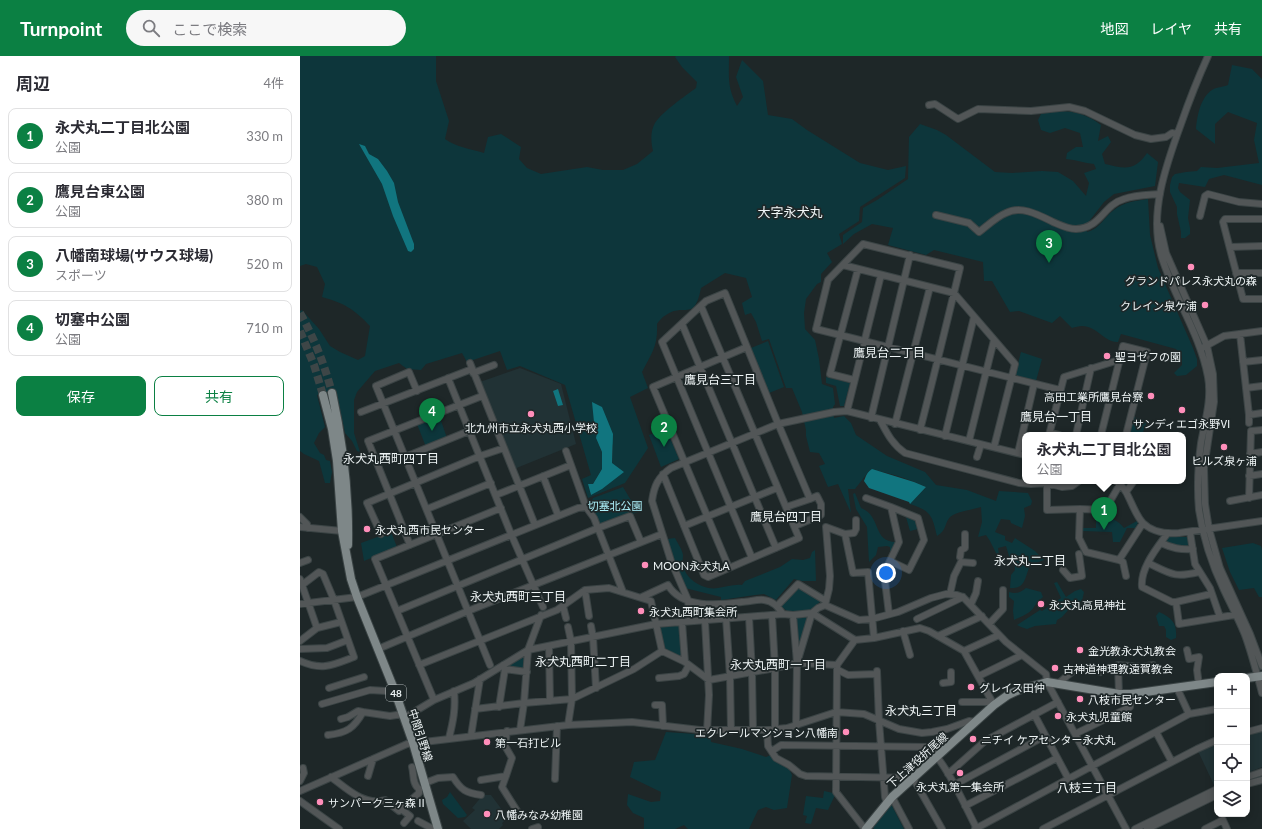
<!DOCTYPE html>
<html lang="ja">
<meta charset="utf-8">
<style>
body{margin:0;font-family:Lato,"Noto Sans JP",sans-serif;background:#f7f7f7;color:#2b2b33}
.controls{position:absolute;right:12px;bottom:12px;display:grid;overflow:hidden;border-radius:8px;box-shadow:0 2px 10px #0003}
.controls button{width:36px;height:36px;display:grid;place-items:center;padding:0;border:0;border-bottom:1px solid #e1e1e2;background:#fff;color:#2b2b33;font:20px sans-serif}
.you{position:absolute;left:586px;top:517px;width:14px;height:14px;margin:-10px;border:3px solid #fff;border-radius:50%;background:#1a73e8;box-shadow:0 0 0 6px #1a73e833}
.badge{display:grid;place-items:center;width:26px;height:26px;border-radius:50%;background:#0b8043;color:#fff;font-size:13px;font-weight:700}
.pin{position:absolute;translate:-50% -33px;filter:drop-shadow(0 1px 2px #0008)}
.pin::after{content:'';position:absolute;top:21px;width:14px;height:12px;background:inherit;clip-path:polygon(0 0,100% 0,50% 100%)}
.popup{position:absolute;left:722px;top:376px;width:164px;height:52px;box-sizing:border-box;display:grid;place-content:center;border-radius:8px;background:#fff;filter:drop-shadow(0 1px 3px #0005);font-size:13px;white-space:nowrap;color:#7c7c81}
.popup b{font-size:15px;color:#2b2b33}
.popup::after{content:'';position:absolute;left:50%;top:100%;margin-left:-8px;border:8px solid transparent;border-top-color:#fff}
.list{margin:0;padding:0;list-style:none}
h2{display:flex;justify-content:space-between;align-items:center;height:52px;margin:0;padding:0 16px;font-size:17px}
h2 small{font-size:13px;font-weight:400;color:#7c7c81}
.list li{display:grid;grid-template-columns:26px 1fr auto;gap:12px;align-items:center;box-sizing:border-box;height:56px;margin:0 8px 8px;padding:0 8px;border:1px solid #e1e1e2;border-radius:8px}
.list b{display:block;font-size:15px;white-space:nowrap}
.list p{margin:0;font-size:13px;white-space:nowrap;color:#7c7c81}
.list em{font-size:13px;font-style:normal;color:#7c7c81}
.actions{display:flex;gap:8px;padding:12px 16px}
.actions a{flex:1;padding:9px 0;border:1px solid #0b8043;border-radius:8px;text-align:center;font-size:14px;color:#0b8043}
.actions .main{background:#0b8043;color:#fff}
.icon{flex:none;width:22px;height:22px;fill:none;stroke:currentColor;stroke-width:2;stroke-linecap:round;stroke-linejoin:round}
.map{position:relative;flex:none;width:962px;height:773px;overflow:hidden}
header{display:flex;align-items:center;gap:24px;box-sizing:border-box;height:56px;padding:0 20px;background:#0b8043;color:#fff}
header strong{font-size:19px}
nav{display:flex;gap:22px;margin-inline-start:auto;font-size:14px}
.search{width:280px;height:36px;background:#f7f7f7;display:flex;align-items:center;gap:10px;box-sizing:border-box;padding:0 14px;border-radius:22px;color:#7c7c81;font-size:15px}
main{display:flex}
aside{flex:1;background:#fff}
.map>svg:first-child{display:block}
</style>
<header>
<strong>Turnpoint</strong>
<div class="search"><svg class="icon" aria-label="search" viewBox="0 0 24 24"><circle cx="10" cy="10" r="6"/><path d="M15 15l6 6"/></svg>ここで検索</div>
<nav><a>地図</a><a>レイヤ</a><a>共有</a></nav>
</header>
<main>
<aside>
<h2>周辺<small>4件</small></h2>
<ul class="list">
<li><span class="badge">1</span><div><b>永犬丸二丁目北公園</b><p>公園</p></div><em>330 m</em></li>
<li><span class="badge">2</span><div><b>鷹見台東公園</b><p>公園</p></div><em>380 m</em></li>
<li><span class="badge">3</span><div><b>八幡南球場(サウス球場)</b><p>スポーツ</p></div><em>520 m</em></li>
<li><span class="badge">4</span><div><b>切塞中公園</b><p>公園</p></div><em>710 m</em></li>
</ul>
<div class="actions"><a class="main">保存</a><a>共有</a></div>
</aside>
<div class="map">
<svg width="962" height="773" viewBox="0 0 962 773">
<rect width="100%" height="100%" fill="#1e2728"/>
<!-- built -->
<path fill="#213235" d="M220,312L261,328L276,388L214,413L180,326Z
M962,675V711L947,717V678Z
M917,687V728L914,729L898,695Z
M183,739H191L208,762L202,767L203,769L199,773H171L163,765L175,754L172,752Z"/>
<!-- green -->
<path fill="#0d363b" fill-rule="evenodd" d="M0,0H136V25L149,65L145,83C156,91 171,93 184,97L188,81L201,78L221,91L219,103L227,112L241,118L287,111L303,114H323L337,108L353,95C351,87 350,75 355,67C363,55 384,41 396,32L397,26L382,11L375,1L376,0H429C429,21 427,31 437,50L443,41L436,21L442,4L463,25L468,59L492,63L507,74L560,107L588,114L606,110L605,122L560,151L559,165L539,178L542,188L527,197L532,206L521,218V226L517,228L506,243L504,257L505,273L515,284L519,303L522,328L533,332L535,348L533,351L534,362L544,360L551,367L556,379L587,400L625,416L636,429L667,434L696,445L699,435L728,437L732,445L731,449L724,452L725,460L722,472L711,467L710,464L701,463L695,476L705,480V484L712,487L715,482L735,495L744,504L730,509C725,521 726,533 710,532L711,519L715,514L714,503H710L706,490L698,492L699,499H697L690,485L686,479L678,481L682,466L681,451C672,454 657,455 650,461C644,468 647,474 637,480C632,459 631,455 610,448L626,431C613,425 582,413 569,415L555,433H548L551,457L538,428L528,431L519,410L525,408L519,397L510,396L506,380V374L502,356L492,332H486L469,283L462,285L456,266L451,257L445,259L442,247L452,241L446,222L425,217L401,232C394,267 385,246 366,259C362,261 359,265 357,268C358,290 352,297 342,316L348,332L330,341L348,392L325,427L288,442L282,423L291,419L265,329L220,310L207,314L200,295L167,306L162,297L126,308L121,314L107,313L99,307L75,315L57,336L54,344V377L60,396L57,395L52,385L45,377L36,335L17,339L25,371L19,377L14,387L20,397L24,399L26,404L30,405L32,416L30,427H25L19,405L4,398L0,395V255L2,254L19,273L30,290L40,296L58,304L65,300L70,270C54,253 44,247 22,241L25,228L17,211L6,208L0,210ZM294,366L313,389L312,407L291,439L288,428H293L302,413V396L296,382L298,372Z
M932,9L952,13L962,23V129L924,119L909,123L905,131L879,127L878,132L880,136L890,144L888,162L890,172V178L885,182H881V176L877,158V151L870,136V129L872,121L875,118L886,116L897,115L901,111L917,112L959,107L954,84L957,67L928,56L915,68V88L896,73C897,61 900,42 912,34C916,31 923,31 928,29Z
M758,55C775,55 788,59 801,69L798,85L808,80L811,86L802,98L805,108C825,113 835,115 847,97L858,106L855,130L814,138L804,146L787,168V176C800,173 804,161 814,154C824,146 835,145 848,143L850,179L858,212L893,292L897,303V310L886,319L877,320L874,317L882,309V301L876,293L821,278L818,286C805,287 797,270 782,270C779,270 775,271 772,272L760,260L752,267L719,255L710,256L692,225H684L683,206L634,194L626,199L588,189L593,172L572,168L554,178L543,188V179L562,166L563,152L577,144L608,123L609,81L620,68L637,74L646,79L695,116L712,117L742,115L758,116L773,125L786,140L789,127L784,117L796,113L794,108C784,107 777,104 766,103L767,97L776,91H783L780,77L765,72L750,77L741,74L738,64L741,58Z
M468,285L484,331L469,337L451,292Z
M721,296L742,303L736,325L715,319Z
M526,321L550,327L544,350H540L536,330L526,327Z
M139,359L147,382L126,391L117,368Z
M833,361L847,365L842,379H829Z
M366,372L379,403L361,411L349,379Z
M323,431L338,456L304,468L300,467L290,451L293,442Z
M555,437L561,452C582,460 572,486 596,486L590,497V491L587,490L578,491L576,499L569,506L567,471L556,453L553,438Z
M606,461L616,465L618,473L610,475Z
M796,463C809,463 815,461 824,472L837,465L838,467L835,472H827L820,486H813L812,476L782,475V472H796Z
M91,476L97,491L64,505L61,487Z
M867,481H889V491L881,492L866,487L865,484Z
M375,482C378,488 382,493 383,499C383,502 382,506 383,509C385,523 404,535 418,532C426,531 434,528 442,529L445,525L480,511L492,503L503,504L510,502L512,496L515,494L516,525H502L494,523L476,544L464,538L455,539L421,544V541L385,532L375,511L367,483Z
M953,487L961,490L962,494V541H959L954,532L939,534L930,516L922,492Z
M757,526L766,541L775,535L781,533L784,536L782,545L770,552L762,561L757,564L756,568L735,570L727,573L721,571L717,569L740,554L742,555L761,542L754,527Z
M498,531L521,545L509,555H487L481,550Z
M726,532L741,536L743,541C738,545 737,547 734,551C731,557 720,561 714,564L713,555L714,545L709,541V536C716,538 720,537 726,532Z
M859,556C873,562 877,568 876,582L871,584L866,581V574L864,570H859L856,560Z
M510,560L498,597L496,561Z
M381,568L382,604L364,595L359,570Z
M226,599L225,614L206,612V610Z
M366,676L410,679L411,686L442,693L466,701L471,699L488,711L492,719L487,752L474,754L466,751L458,754L449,773H388L384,769L375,773H344V762L333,757L327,749L328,738L351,746L360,745L361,736L330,721L334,706L355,704Z
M524,735L533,737L535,739L528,754L516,752L511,768L505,767L507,760L503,759L506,740L523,742Z
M150,736L167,759L165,761L158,762L143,748L142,744L147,741Z
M591,748L604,773H574L573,771Z"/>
<!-- water -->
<path fill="#11757f" d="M59,88L65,90L69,98L78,103L87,115L94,127L98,146L114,188V193L111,196L108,195L93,160L82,128Z
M258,333L263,349L258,350L253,335Z
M292,346L302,351L313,378L312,407L324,416L302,433L291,439L288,428H293L302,413V396L296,382L298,372L294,366Z
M572,413L614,426L626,431L610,448L609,446L569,432L564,425C566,420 567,416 572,413Z"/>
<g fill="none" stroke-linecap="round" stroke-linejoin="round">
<!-- major-tunnel -->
<path stroke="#3d4647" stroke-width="8" stroke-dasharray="8 4" stroke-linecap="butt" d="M0,257C15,284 24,307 32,337
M0,275L14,309L23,339"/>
<!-- minor casing -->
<g stroke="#3b4445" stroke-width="8">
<path id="minor" d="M908,0C898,22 889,45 881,68C866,109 848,159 862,202C875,243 900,278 908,321C912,343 905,365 901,387C898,409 897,432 899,454C903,481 912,509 924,534C931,549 939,564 945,579C952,598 957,618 962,637
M629,49L635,48L658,63L678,53L731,55L769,51L785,55L835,79L851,83L866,81L872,77L877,78
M636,159L669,167L679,176C687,170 696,161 706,157C721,149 739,159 753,166C760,169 768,173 776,173C801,172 803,149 824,143C835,139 849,139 860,138
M900,160L905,140L908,138L939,146L962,148
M962,163H925L923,166L943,243H962
M860,170L866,197L907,290L913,318L914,346L904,412L905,448L909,473L920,512L950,578L962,610
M930,191L962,190
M543,209L654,237L715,308L694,391
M936,217H962
M382,268L476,492
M940,278L949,359L962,357
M904,291L924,280L962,275
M943,306L962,304
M170,307L235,469
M173,317L194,309
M148,322L211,478L243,551
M554,324L530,318L558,213
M946,332L962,330
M117,335L109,316L76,330L190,609
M547,355L581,219
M61,356L172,313
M949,359V367
M571,362L610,199
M580,364C587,377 592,388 605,397L719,427L731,428L747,427L762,431L772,430L779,425
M595,368L630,231
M620,374C634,320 647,266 660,212L563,188L528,224L516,273C598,294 679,314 760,334
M750,377L759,379
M749,379L764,321L819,304
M776,379L791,312
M801,379L823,290L847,296L826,379
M645,380L674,261
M669,385L694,284
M266,395L286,451
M718,397L734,328
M950,398L962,396
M105,401L169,375
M677,401L681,388
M363,418L404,519L408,521L499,482L401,250
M243,420L258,459
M949,420L962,418
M816,425C822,429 826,435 829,442C833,450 837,461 843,467C852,476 867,478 879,477L962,465
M747,427V454L780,453L805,454L820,428
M826,436L834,425
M196,439L271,409
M566,442L591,451L599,486L584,517L589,558
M949,442L951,375L962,374
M930,445L962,439
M127,453L191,427
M780,453L779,482L786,496L819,504L843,467
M0,461L7,468L8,472
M384,470L477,432
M495,470L521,459V448L517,440L510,443
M0,471L42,475
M890,476L895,508L910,532L920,561
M81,478L67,447L180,400L204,392
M545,478L554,477L556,473V464
M867,478C857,492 840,512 842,531L872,546H876L879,568L940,558
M861,487C872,492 880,494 893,493
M110,489L68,385L182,340
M660,501L661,494L665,492V478
M452,502L362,286L406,245L425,237L477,365L510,443L486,451
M819,504L823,506L826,520
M590,505L609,514L624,484L618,462L591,451
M0,507L8,504
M848,507C871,518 874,522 899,516
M429,512L353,331L447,291
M763,514L770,522L782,520L779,498
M0,523L17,572
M285,534L289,560
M650,538L654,520L661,506L673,507
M342,541L368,529C382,553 418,549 442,546C449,546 457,543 464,544C473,545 478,551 483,558
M876,546L911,538
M0,548L57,541L278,452L286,451L294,462L323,536
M425,548L430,620L431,675
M671,548L676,537L678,525
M525,549L529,533L530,520L526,471L545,478L553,517L568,516L574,582
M263,550L266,562
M477,550L498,528L526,545
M97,555L298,472L330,460L341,486
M472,559L475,612V674
M493,559L497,607L496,670
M449,561L452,616L453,674
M617,563L663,541
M390,565L388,544L371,505L352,445C354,430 358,421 371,412L478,368L534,356L547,355L725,399
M405,565L409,639L407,675
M382,566L385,606
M689,568L703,553V534
M291,570L293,581L296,632
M603,575L610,599
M638,580L682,560
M555,584L537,609L536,736L565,773
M0,585L17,572L41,566
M249,590L250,645
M0,593L27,592L48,584
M78,593L168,555L362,478
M887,594L889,603L899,601L897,614L899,629
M362,595L385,606L409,624L475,612L497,607L537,609
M664,595L699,579
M0,605C22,615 33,609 54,601L34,544L23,518L19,516L2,529
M497,607L512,557L518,552L525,549L559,564L572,563L598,556L631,542L646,538L657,539L663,541L706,586L746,618L747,626L826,773
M119,609L257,554L285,534L309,532L351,545L362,595
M205,613L227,616
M538,614L548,619L576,618
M577,615L579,665L585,741L587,747
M679,620L722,599
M359,622L379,620L384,618L389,609
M643,627L651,626V616
M758,628C775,613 777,607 800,616
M29,632L64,621
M877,632L889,658
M819,638L818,609L842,611L853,609
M134,644L75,503L201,452
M662,646H692
M22,648L70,634L86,635L94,633
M355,649H362L363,670
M199,651L205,613L203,609
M175,653L224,647L272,643L334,613L362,595
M734,658L768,722
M104,662L134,644L174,627L228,594L356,568L483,558L493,559L512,557L555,584L574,582L620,572L629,575L664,595L694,649
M41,663L48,661L58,655L63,656
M268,669L272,643L271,585L268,571
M220,674L224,647L228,594L241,559
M467,674L468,690L476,702L489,709L500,718L506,720L613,722L642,773
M856,676L872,706
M947,676L962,672
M775,678L830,651L831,638
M28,679C47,677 54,672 63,656L90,660L103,658
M171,680L180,623
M149,682C153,666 156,652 154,635
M472,695L481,689L629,691C649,713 663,746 677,773
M648,718L685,685L758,646
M68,720L73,703
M206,720L202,731L219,758
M31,721C47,733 64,750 85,744L99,755L119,737V733C112,728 114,718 112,711
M947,721L962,716
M255,723L257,670
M181,724L206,720L212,702L205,690L207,675
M0,725L4,717L3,712
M125,727L138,722L153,721C161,734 166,737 181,739
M947,728L962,724
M654,729L745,680
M0,735L107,688L268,669L332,666L400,674H467L487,672L536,656L564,658L599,673L622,677L632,676L647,673L669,665L675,666
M592,741L609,773
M0,745L39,773
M665,750L757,702
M101,753L110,760L104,767
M118,765L133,773
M232,773L238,771
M675,773L889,658L917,653
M743,773L897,693L917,684
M835,773L917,733
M847,773L917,739
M905,773L923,764L927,773"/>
</g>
<!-- major casing -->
<g stroke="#3b4445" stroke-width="10">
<path id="major" d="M32,337C43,387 49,438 48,489
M23,339L32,373L37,405L42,475L51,523L57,541L94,633L113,687L138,773
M947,622L962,620
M566,773L592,741L694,649L708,639L719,634L747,626L819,638H831L917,626"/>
</g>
<!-- minor -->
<use href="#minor" stroke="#525657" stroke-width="6"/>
<!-- major -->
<use href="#major" stroke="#7e8788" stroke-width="8"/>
</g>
<!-- markers -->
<g fill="#ff8eba" stroke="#1e2728" stroke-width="1.5">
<circle cx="891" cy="211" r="4"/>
<circle cx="905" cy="249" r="4"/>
<circle cx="807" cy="300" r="4"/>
<circle cx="851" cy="340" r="4"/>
<circle cx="882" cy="354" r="4"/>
<circle cx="231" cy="358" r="4"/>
<circle cx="924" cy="391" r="4"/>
<circle cx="67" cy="473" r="4"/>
<circle cx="345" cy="509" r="4"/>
<circle cx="741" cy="548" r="4"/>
<circle cx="341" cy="555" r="4"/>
<circle cx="780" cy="594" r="4"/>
<circle cx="755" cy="612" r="4"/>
<circle cx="671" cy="631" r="4"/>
<circle cx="780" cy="643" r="4"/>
<circle cx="758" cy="660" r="4"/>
<circle cx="546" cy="676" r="4"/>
<circle cx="673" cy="683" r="4"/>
<circle cx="187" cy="686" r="4"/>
<circle cx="660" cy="717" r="4"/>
<circle cx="20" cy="746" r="4"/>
<circle cx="187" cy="758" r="4"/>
</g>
<g text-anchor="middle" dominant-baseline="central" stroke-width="3.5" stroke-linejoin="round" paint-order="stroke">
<!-- shield labels -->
<rect fill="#1e2728" stroke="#b0b7b8" stroke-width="1" x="86" y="629" width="20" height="16" rx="3"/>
<g font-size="10" font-weight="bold" fill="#eff5f6">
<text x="96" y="637">48</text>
</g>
<!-- poi labels -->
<g font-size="11" fill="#eff5f6" stroke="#1e2728" text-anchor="start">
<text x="891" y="224" text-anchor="middle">グランドパレス永犬丸の森</text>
<text x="897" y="249" text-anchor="end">クレイン泉ケ浦</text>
<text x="815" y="300">聖ヨゼフの園</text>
<text x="843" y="340" text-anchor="end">高田工業所鷹見台寮</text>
<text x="882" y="367" text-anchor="middle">サンディエゴ永野Ⅵ</text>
<text x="231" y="371" text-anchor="middle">北九州市立永犬丸西小学校</text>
<text x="924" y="404" text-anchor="middle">ヒルズ泉ヶ浦</text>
<text x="75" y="473">永犬丸西市民センター</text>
<text x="353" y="509">MOON永犬丸A</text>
<text x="749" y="548">永犬丸高見神社</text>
<text x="349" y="555">永犬丸西町集会所</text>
<text x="788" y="594">金光教永犬丸教会</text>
<text x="763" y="612">古神道神理教遠賀教会</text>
<text x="679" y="631">グレイス田仲</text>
<text x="788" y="643">八枝市民センター</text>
<text x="766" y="660">永犬丸児童館</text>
<text x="538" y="676" text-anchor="end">エクレールマンション八幡南</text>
<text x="681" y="683">ニチイ ケアセンター永犬丸</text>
<text x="195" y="686">第一石打ビル</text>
<text x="660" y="730" text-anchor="middle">永犬丸第一集会所</text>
<text x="28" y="746">サンパーク三ヶ森Ⅱ</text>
<text x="195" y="758">八幡みなみ幼稚園</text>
</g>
<!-- park labels -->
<g font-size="11" fill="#aef2fb" stroke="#1e2728">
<text x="315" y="449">切塞北公園</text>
</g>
<!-- street labels -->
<g font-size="11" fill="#eff5f6" stroke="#1e2728">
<text transform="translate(121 679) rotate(72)">中間引野線</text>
<text transform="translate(617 704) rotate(-42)">下上津役折尾線</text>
</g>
<!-- neighbourhood labels -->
<g font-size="12" fill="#eff5f6" stroke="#1e2728">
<text x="589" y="296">鷹見台二丁目</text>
<text x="420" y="323">鷹見台三丁目</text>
<text x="756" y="360">鷹見台一丁目</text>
<text x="91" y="402">永犬丸西町四丁目</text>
<text x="486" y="460">鷹見台四丁目</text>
<text x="730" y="504">永犬丸二丁目</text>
<text x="218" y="540">永犬丸西町三丁目</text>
<text x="283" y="605">永犬丸西町二丁目</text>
<text x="478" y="608">永犬丸西町一丁目</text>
<text x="621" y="654">永犬丸三丁目</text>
<text x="787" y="731">八枝三丁目</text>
</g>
<!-- quarter labels -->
<g font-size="13" fill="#eff5f6" stroke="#1e2728">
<text x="490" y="156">大字永犬丸</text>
</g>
</g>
</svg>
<div class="controls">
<button>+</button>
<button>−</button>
<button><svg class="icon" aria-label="locate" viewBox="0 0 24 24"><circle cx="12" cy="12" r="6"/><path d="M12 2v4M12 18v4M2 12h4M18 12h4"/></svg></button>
<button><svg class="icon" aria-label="layers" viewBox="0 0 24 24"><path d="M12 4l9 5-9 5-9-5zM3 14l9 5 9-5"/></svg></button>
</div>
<div class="you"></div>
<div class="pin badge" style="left:804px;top:474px">1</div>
<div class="popup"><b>永犬丸二丁目北公園</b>公園</div>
<div class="pin badge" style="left:364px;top:391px">2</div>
<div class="pin badge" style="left:749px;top:207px">3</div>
<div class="pin badge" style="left:132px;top:375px">4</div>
</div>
</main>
